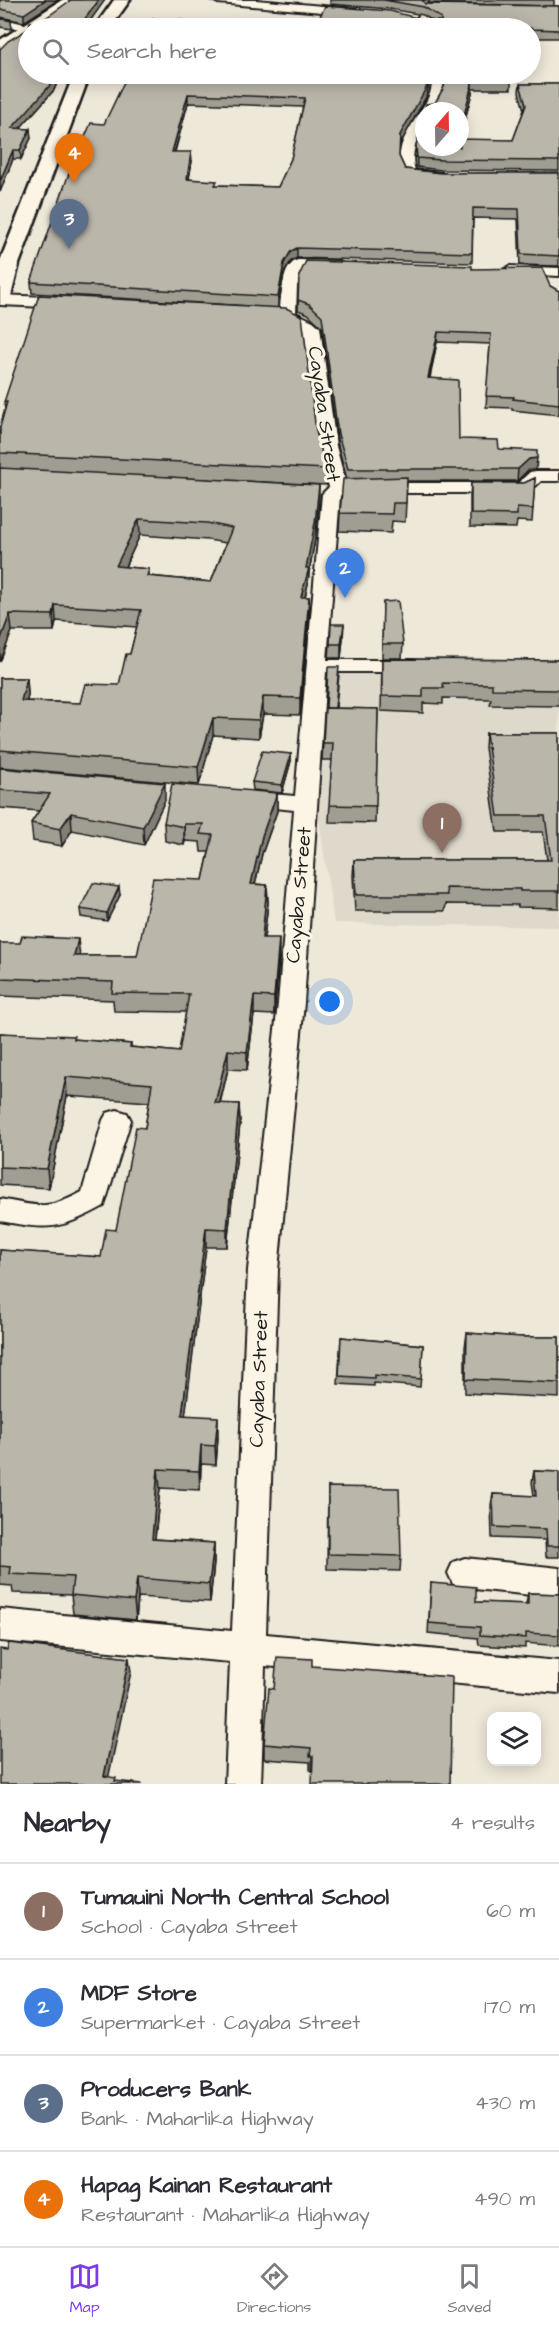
<!DOCTYPE html>
<meta charset="utf-8">
<style>
body{margin:0;font-family:"Architects Daughter",sans-serif;background:#f2f2f3;color:#2b2b33}
.controls{position:absolute;right:18px;bottom:18px;display:grid;overflow:hidden;border-radius:12px;box-shadow:0 3px 15px #0003}
.controls button{width:54px;height:54px;display:grid;place-items:center;padding:0;border:0;border-bottom:2px solid #e1e1e2;background:#fff;color:#2b2b33;font:30px sans-serif}
.compass{position:absolute;left:415px;top:102px;width:54px;height:54px;border-radius:50%;background:#fff;box-shadow:0 3px 15px #0003;rotate:20deg}
.you{position:absolute;left:330px;top:1002px;width:21px;height:21px;margin:-15px;border:4px solid #fff;border-radius:50%;background:#1a73e8;box-shadow:0 0 0 9px #1a73e833}
.badge{display:grid;place-items:center;width:39px;height:39px;border-radius:50%;background:#7c3aed;color:#fff;font-size:20px;font-weight:700}
.pin{position:absolute;translate:-50% -50px;filter:drop-shadow(0 2px 3px #0008)}
.pin::after{content:'';position:absolute;top:32px;width:21px;height:18px;background:inherit;clip-path:polygon(0 0,100% 0,50% 100%)}
.list{margin:0;padding:0;list-style:none}
h2{display:flex;justify-content:space-between;align-items:center;height:78px;margin:0;padding:0 24px;font-size:26px}
h2 small{font-size:20px;font-weight:400;color:#7c7c81}
.list li{display:grid;grid-template-columns:39px 1fr auto;gap:18px;align-items:center;box-sizing:border-box;height:96px;padding:0 24px;border-top:2px solid #e1e1e2}
.list b{display:block;font-size:22px;white-space:nowrap}
.list p{margin:0;font-size:20px;white-space:nowrap;color:#7c7c81}
.list em{font-size:20px;font-style:normal;color:#7c7c81}
.icon{flex:none;width:33px;height:33px;fill:none;stroke:currentColor;stroke-width:2;stroke-linecap:round;stroke-linejoin:round}
.map{position:relative;flex:none;width:559px;height:1784px;overflow:hidden}
.search{position:absolute;background:#fff;box-shadow:0 3px 15px #0003;left:18px;right:18px;top:18px;height:66px;display:flex;align-items:center;gap:15px;box-sizing:border-box;padding:0 21px;border-radius:33px;color:#7c7c81;font-size:22px}
.sheet{height:462px;background:#fff}
nav{display:flex;justify-content:space-around;align-items:center;box-sizing:border-box;height:84px;border-top:2px solid #e1e1e2;background:#fff;font-size:16px;color:#7c7c81}
nav a{display:grid;justify-items:center;gap:3px}
nav .on{color:#7c3aed}
.map>svg:first-child{display:block}
</style>
<div class="map">
<svg width="559" height="1784" viewBox="0 0 559 1784">
<rect width="100%" height="100%" fill="#eee8d9"/>
<filter id="ink" filterUnits="userSpaceOnUse"><feTurbulence type="fractalNoise" baseFrequency=".0167" numOctaves="2"/><feDisplacementMap in="SourceGraphic" scale="12" xChannelSelector="R" yChannelSelector="G"/><feConvolveMatrix kernelMatrix="1 2 1 2 8 2 1 2 1" color-interpolation-filters="sRGB"/></filter>
<g filter="url(#ink)">
<!-- built -->
<path fill="#ded9cb" d="M559,669V927L334,923L314,784L320,670Z"/>
<g fill="none" stroke-linecap="round" stroke-linejoin="round">
<!-- street casing -->
<g stroke="#1c1c1c" stroke-width="4">
<path id="street" d="M212,0H256L356,9L362,12L356,15L218,3Z
M425,0H437L435,10L425,22H417L415,20L424,10Z
M0,18L33,26L35,28H28V31L0,24Z
M433,74H445L442,95L433,111H424C424,132 408,148 415,170L442,173L444,176L442,179L437,180L405,176C388,147 417,121 428,98C432,91 432,82 433,74Z
M298,260L338,261L345,265L338,269H304L297,286L296,313L313,321L320,327L336,446L347,488L340,496L327,660H413L420,662L423,666L420,670L413,672H326L304,1003L278,1270L266,1634L559,1661V1693L265,1666L261,1784H225L230,1662L0,1641V1609L232,1631L248,1270L278,1003L294,810L238,804L235,799L238,794L246,792L295,796L322,494L329,487L318,446L304,329L288,321L266,317L264,314L272,309L280,310C281,296 282,264 298,260Z
M510,266L559,268V276L505,273L503,270Z
M0,295L69,298L77,303L69,308L0,305Z
M536,471H559V481H541L529,492L523,493H376L370,492L367,488L370,484L376,483H518L530,472Z
M117,1110L127,1113L131,1120L104,1206C60,1230 49,1230 0,1221V1199C38,1206 47,1211 82,1192L103,1120L107,1113Z
M465,1558L559,1568V1598L465,1588L453,1584L448,1573L453,1562Z"/>
</g>
<!-- secondary casing -->
<g stroke="#1c1c1c" stroke-width="5">
<path id="secondary" d="M62,0H80L39,28H28V35L0,52V40Z"/>
</g>
<!-- primary casing -->
<g stroke="#1c1c1c" stroke-width="5">
<path id="primary" d="M114,0H130L110,28H94Z
M74,74H90L19,264L11,296L7,300L0,302V261Z"/>
</g>
<!-- street -->
<use href="#street" fill="#fcf5e5" fill-rule="evenodd"/>
<!-- secondary -->
<use href="#secondary" fill="#fcf5e5" fill-rule="evenodd"/>
<!-- primary -->
<use href="#primary" fill="#fcf5e5" fill-rule="evenodd"/>
</g>
<!-- wall -->
<path fill="#a09d92" stroke="#1c1c1c" stroke-width="1.5" fill-rule="evenodd" d="M0,0H58L24,22L0,17Z
M330,0H554V6L429,3L427,4L559,6V38H531V28L317,23L433,21L423,15L390,9L330,4Z
M0,18L11,21L12,29L0,27Z
M0,49L28,74H61L54,90L20,128L31,138L21,159H13L0,192Z
M128,74H431L426,97L400,144L399,156L405,169L441,173H559V266L520,265L518,219L473,218L472,263L297,258L291,261L284,273L278,307L316,431L326,469V485L161,477L319,501L315,539L309,572L308,584L305,597H309V614L300,715L263,714L259,738L213,735L199,785L0,767V678H27L28,695L27,701L80,703L119,685L130,654L137,627L56,621L54,631H12L0,662V427L5,410L4,402L251,306L32,293L31,282ZM188,103L303,107L291,159L278,187L217,185L189,179L192,161L175,152ZM140,535L208,540L226,543L211,582L149,576V569L125,567Z
M446,74L511,80V89H472V93L460,138V111L435,103L444,87Z
M520,84H559V171L441,170L417,167L416,145L424,147L513,140L524,110L519,92Z
M472,269L550,286L559,291V415L512,410V408L486,407L490,344L437,342L430,378L459,439L499,449L536,470H528L517,481H407L405,522L392,521L391,533L339,531L340,513L347,479L338,446L322,327L308,314L298,310L299,276Z
M535,478L532,522L517,521L516,528L470,527V495L471,483H524Z
M383,602L403,644L402,658H382Z
M343,638L341,658H329L330,644Z
M382,659L559,660V706L490,705L491,699L443,698V704L423,703V713L381,711Z
M339,674L336,708L378,709L375,823L329,822L332,760H322L323,743Z
M486,733H559V908L518,907V905L446,904L445,911H355L353,876L354,860H547L543,832H497L485,748Z
M291,754V761L282,793L253,790L252,782Z
M0,768L165,800L144,845L72,830L62,846L33,841L31,823L39,811L0,808Z
M277,793V811L262,854L255,884L267,885L268,903L264,938L279,957L274,1015L254,1014L247,1070L228,1069L220,1104H239L240,1123L227,1247H206L185,1415L218,1436L216,1465L201,1464L200,1490L160,1488L155,1539L214,1543V1562L210,1602L138,1597L136,1620L73,1614L71,1595L13,1593L12,1586L0,1585V1250L101,1257L116,1230L145,1128L149,1102L67,1096L49,1188L0,1185V1033L131,1044V1047L179,1052L186,1012L114,1011L113,1000L0,996V943L80,956H137L203,880L209,852H201L200,842L185,841L184,845L165,841L164,823Z
M120,895L107,921L81,917L80,909Z
M467,1333L521,1337H559V1398L465,1393V1347Z
M341,1337L423,1345L420,1387L374,1383V1386L338,1384Z
M534,1471L559,1472V1557H546L545,1540L492,1538L491,1505L493,1494L534,1496L532,1482Z
M328,1487L401,1556L400,1571L327,1569Z
M431,1583L476,1602L526,1604L528,1593L559,1594V1646L525,1643V1648L479,1645L478,1638L428,1633Z
M312,1666V1771L310,1770V1762L264,1759V1744L274,1689Z"/>
<!-- shaded-wall -->
<path fill="#827f77" stroke="#1c1c1c" stroke-width="1.5" d="M45,0H58L24,22V14Z
M99,0H105L85,28H78Z
M421,0H429V3L423,6Z
M57,74H61L54,90L13,136L12,128Z
M430,74H431L426,97L400,144V135Z
M472,84V93L460,138V131Z
M188,94V103L172,161V152Z
M30,129L31,138L21,159L20,150Z
M13,150V159L0,192V181Z
M191,152L192,161L187,189V179Z
M297,248V258L291,261L284,273L278,308V297L284,263L291,251Z
M438,332L437,342L427,389L428,378Z
M537,458L536,470H528L517,481L518,469L529,459Z
M319,485V501L315,539L309,572L308,584L301,613V597L306,568Z
M139,519L140,535L117,583L116,566Z
M309,597V614L300,715V698Z
M55,605L56,621L54,631L53,615Z
M10,614L12,631L0,662V641Z
M344,624L343,638L341,658V644Z
M27,678L28,695L23,718L21,701Z
M263,697V714L259,738V720Z
M213,718V735L199,785L198,767Z
M291,754V761L282,793V785Z
M165,783V800L144,845L143,827Z
M277,793V811L262,854L251,902V884L262,836Z
M71,813L72,830L62,846L60,829Z
M184,824L185,841L184,845Z
M267,885L268,903L262,956V938Z
M119,887L120,895L107,921V913Z
M279,938V957L274,1015V997Z
M78,939L80,957L74,956Z
M254,996V1014L247,1070V1052Z
M228,1050V1069L215,1122V1103Z
M66,1077L67,1096L49,1188L47,1169Z
M239,1104L240,1123L227,1247V1229Z
M206,1228V1247L183,1434L182,1415Z
M218,1417V1436L216,1465L215,1446Z
M201,1445V1464L200,1490L199,1471Z
M158,1469L160,1488L153,1558L152,1539Z
M214,1543V1562L210,1602L209,1584Z
M137,1578L138,1597L136,1620L134,1601Z
M129,1658L131,1672L107,1784L104,1776Z"/>
<!-- building -->
<path fill="#bab6aa" stroke="#1c1c1c" stroke-width="1.5" fill-rule="evenodd" d="M0,0H45L24,14L0,9Z
M71,0H99L78,28H29L30,22H40Z
M384,0H422L425,4L559,6V30L531,29V28H287L289,22L317,23L325,6L390,11L428,21H441V18L424,7Z
M153,19L181,20L177,27L202,28H147Z
M28,29V74H57L53,82L12,128L30,129L20,150H13L0,181V49L8,41Z
M128,74H430L426,88L400,135L399,156L405,169L441,173H559V256L521,254L519,209L473,208L472,253L297,248L291,251L284,263L278,297L31,282L68,176L91,123L104,124ZM188,94L305,98L291,159L278,187L215,185L217,181L187,179L191,152H172Z
M446,74H509L511,80H471L472,84L460,131V111H425L426,104L435,103L444,87Z
M520,84H559V161L442,160L417,158L416,145L424,114V147H460V139L513,140L526,105Z
M306,261L472,266V269L542,268L550,286L559,291V404L513,399L514,397L486,396L491,334L438,332L428,378L458,380L459,439L498,440L499,449L537,451V458L529,459L518,469H348L338,434L322,316L309,304L298,300L299,276Z
M39,295L286,308L302,316L316,431L326,469L0,453V427L7,402H4Z
M0,468L319,485L315,523L306,568H309L301,597H309L300,698L263,697L259,720L213,718L198,767L0,750V678H27L21,701L80,703L85,684L119,685L126,654H130L141,610L55,605L53,615L10,614L0,641ZM139,519L207,523L232,528L211,582L147,576L149,569L116,566Z
M407,477L406,503H393L392,514L340,513L343,479Z
M535,478L533,509L517,508V515L471,514V483H524Z
M398,601L403,644H382L383,602Z
M331,624H344L341,644H330Z
M382,659L559,660V690L492,689V684L443,683L444,688H423V697L382,696Z
M328,667H339L335,708H326Z
M325,708L378,709L376,806L329,805L333,743H323Z
M486,733H559V891H520V889L446,888L447,895H356L354,860H551L545,816H498Z
M262,751L291,754L282,785L252,782Z
M0,768L165,783L143,827L71,813L60,829L31,823L50,794L0,790Z
M172,784L277,793L262,836L251,884L267,885L262,938H279L274,997L254,996L247,1052L228,1050L215,1103L239,1104L227,1229L206,1228L182,1415L218,1417L215,1446L201,1445L199,1471L158,1469L152,1539L214,1543L209,1584L137,1578L134,1601L71,1595L73,1577L10,1574L11,1567L0,1566V1250L101,1257L106,1229L116,1230L136,1127L145,1128L152,1084L66,1077L47,1169L0,1167V1033L74,1036V1039L131,1044L130,1047L179,1052L189,994L112,993L113,982L0,978V943H20L22,936L78,939L74,956H137L153,878L203,880L213,835L200,834L203,824H184V827L164,823Z
M93,883L119,887L107,913L80,909Z
M467,1333L521,1337H559V1383L466,1379Z
M341,1337L423,1345L421,1379L374,1375V1378L339,1376Z
M534,1471L559,1472V1546H547L546,1529L494,1527L493,1494L536,1496Z
M328,1487L399,1488L401,1556L328,1554Z
M431,1583L476,1587V1602L528,1604V1593L559,1594V1635L526,1633V1638L480,1635V1627L429,1623Z
M9,1643L129,1658L104,1776L116,1778L115,1781L142,1784H0V1649L7,1650Z
M277,1657L312,1659V1666L452,1677L450,1784H312L313,1756H310L311,1748L264,1744L269,1688L274,1689Z"/>
</g>
<g text-anchor="middle" dominant-baseline="central" stroke-width="6" stroke-linejoin="round" paint-order="stroke">
<!-- street labels -->
<g font-size="20" fill="#1c1c1c" stroke="#fcf5e5">
<text transform="translate(324 414) rotate(82)">Cayaba Street</text>
<text transform="translate(299 895) rotate(-85)">Cayaba Street</text>
<text transform="translate(259 1379) rotate(-88)">Cayaba Street</text>
</g>
</g>
</svg>
<div class="controls">
<button><svg class="icon" aria-label="layers" viewBox="0 0 24 24"><path d="M12 4l9 5-9 5-9-5zM3 14l9 5 9-5"/></svg></button>
</div>
<svg class="compass" viewBox="-18 -18 36 36"><path d="M0-13l5 13h-10z" fill="#e53935"/><path d="M0 13l5-13h-10z" fill="#7c7c81"/></svg>
<div class="you"></div>
<div class="pin badge" style="left:442px;top:853px;background:#8d6e63">1</div>
<div class="pin badge" style="left:345px;top:598px;background:#3f7fe0">2</div>
<div class="pin badge" style="left:69px;top:249px;background:#5c6f8a">3</div>
<div class="pin badge" style="left:74px;top:183px;background:#e8710a">4</div>
<div class="search"><svg class="icon" aria-label="search" viewBox="0 0 24 24"><circle cx="10" cy="10" r="6"/><path d="M15 15l6 6"/></svg>Search here</div>
</div>
<section class="sheet">
<h2>Nearby<small>4 results</small></h2>
<ul class="list">
<li><span class="badge" style="background:#8d6e63">1</span><div><b>Tumauini North Central School</b><p>School · Cayaba Street</p></div><em>60 m</em></li>
<li><span class="badge" style="background:#3f7fe0">2</span><div><b>MDF Store</b><p>Supermarket · Cayaba Street</p></div><em>170 m</em></li>
<li><span class="badge" style="background:#5c6f8a">3</span><div><b>Producers Bank</b><p>Bank · Maharlika Highway</p></div><em>430 m</em></li>
<li><span class="badge" style="background:#e8710a">4</span><div><b>Hapag Kainan Restaurant</b><p>Restaurant · Maharlika Highway</p></div><em>490 m</em></li>
</ul>
</section>
<nav>
<a class="on"><svg class="icon" aria-label="map" viewBox="0 0 24 24"><path d="M3 6l6-2 6 2 6-2v14l-6 2-6-2-6 2zM9 4v14M15 6v14"/></svg>Map</a>
<a><svg class="icon" aria-label="directions" viewBox="0 0 24 24"><path d="M12 3l9 9-9 9-9-9zM9 14v-3h6M13 9l2 2-2 2"/></svg>Directions</a>
<a><svg class="icon" aria-label="saved" viewBox="0 0 24 24"><path d="M7 4h10v16l-5-4-5 4z"/></svg>Saved</a>
</nav>
